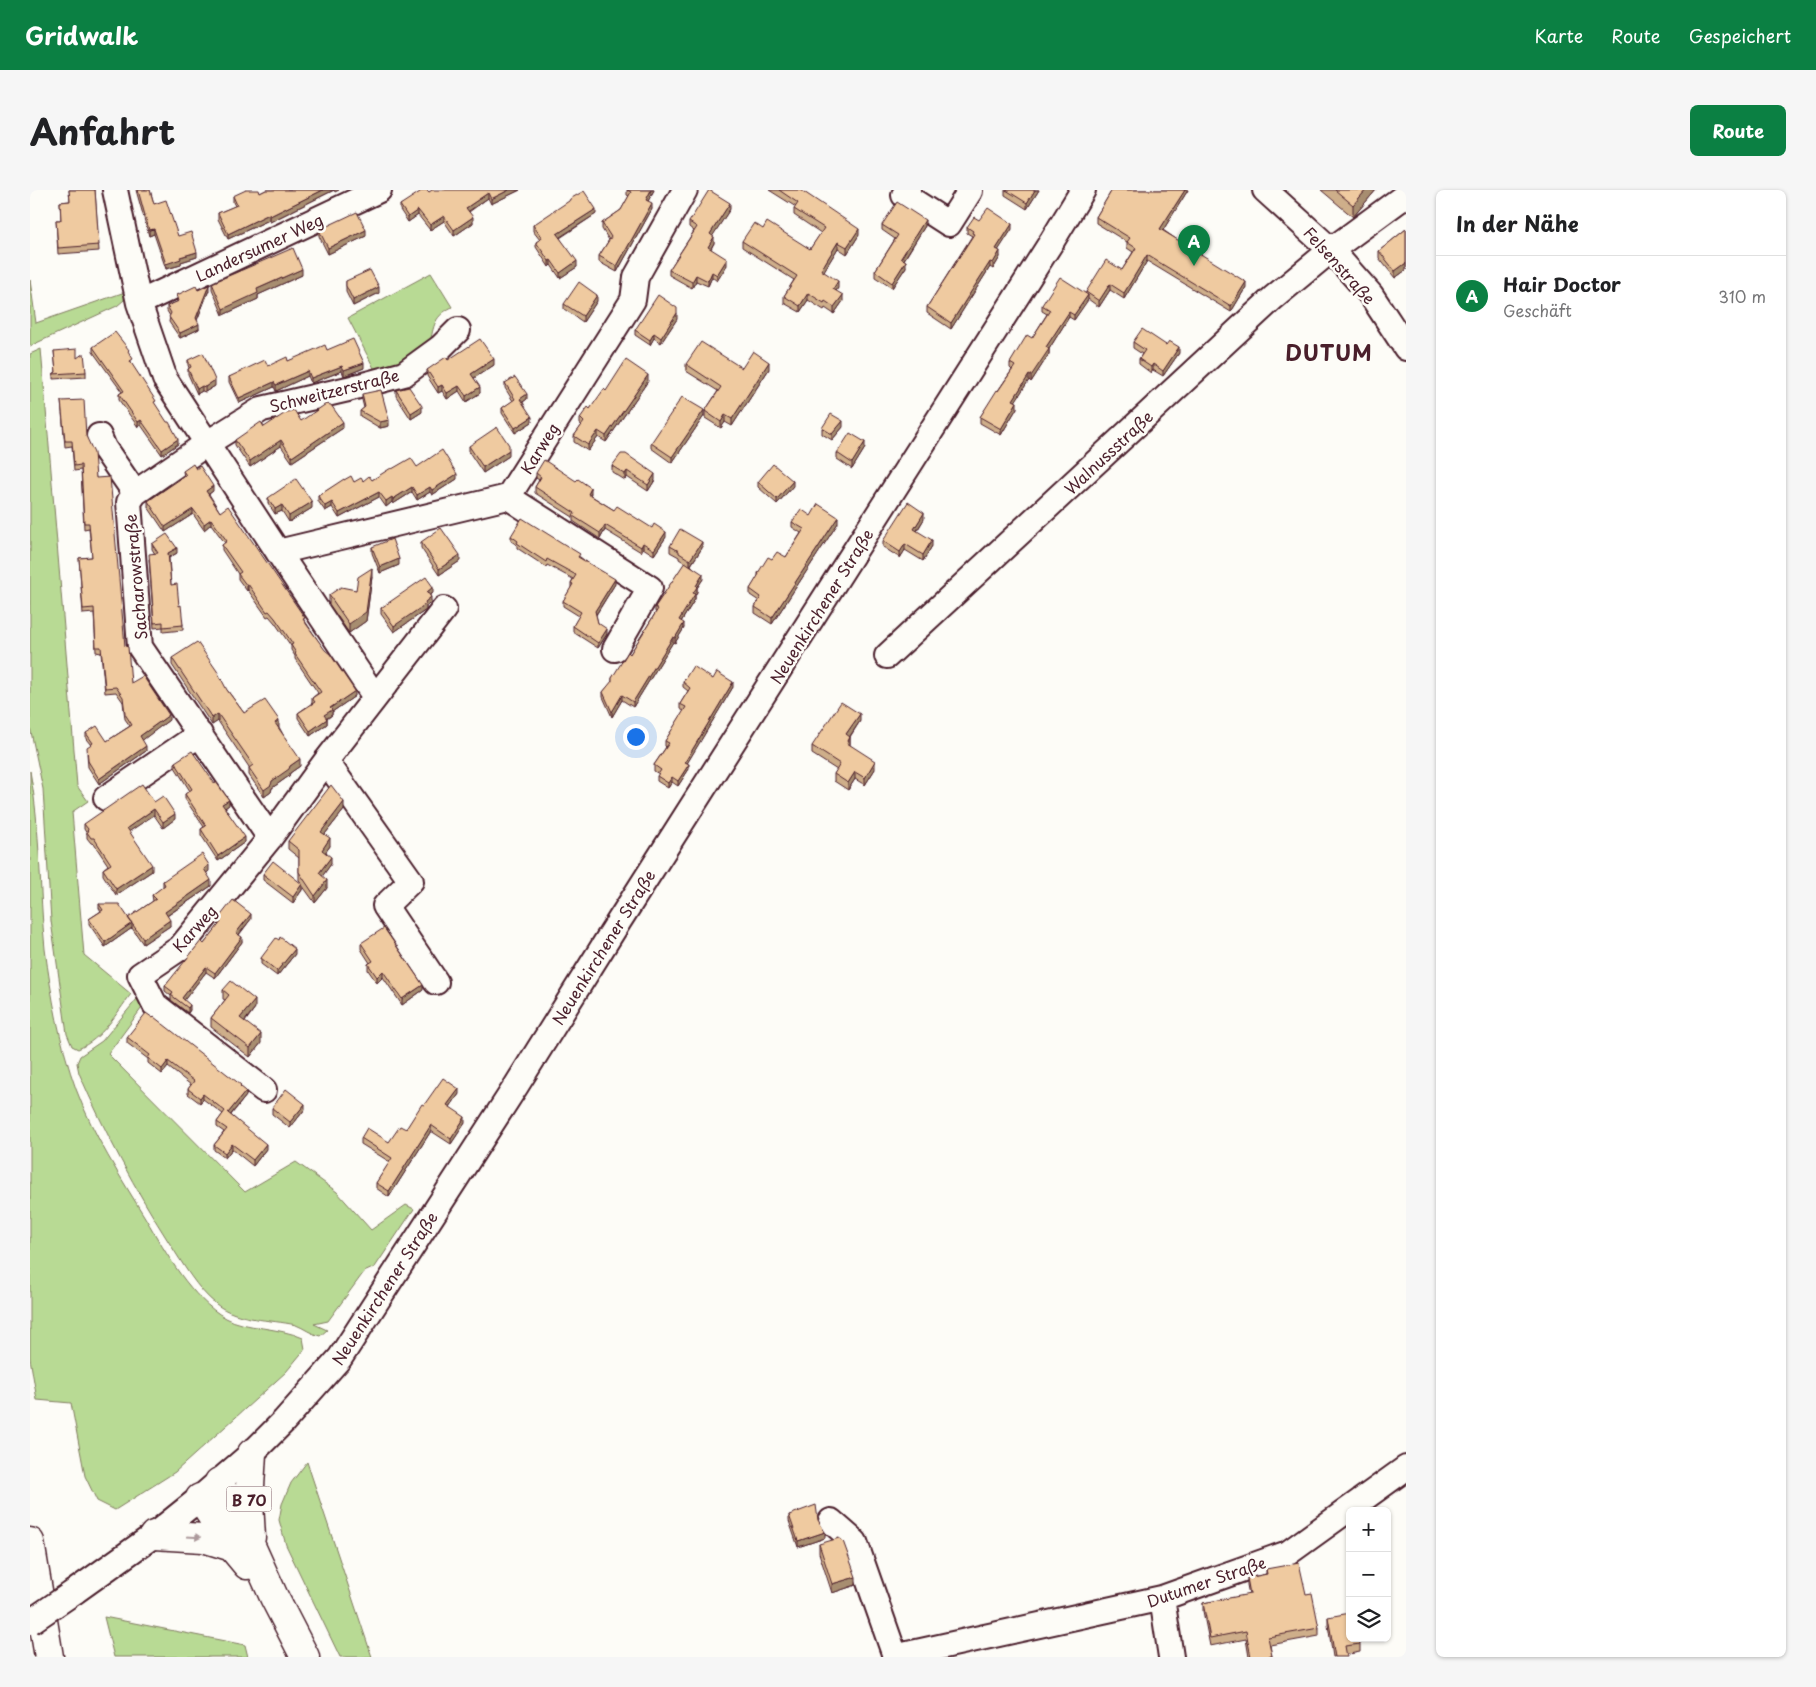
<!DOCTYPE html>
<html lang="de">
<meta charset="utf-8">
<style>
body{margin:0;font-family:"Playpen Sans",sans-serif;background:#f6f6f6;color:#202124}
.controls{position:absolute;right:15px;bottom:15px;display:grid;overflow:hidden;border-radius:8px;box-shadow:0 1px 4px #0004}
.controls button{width:45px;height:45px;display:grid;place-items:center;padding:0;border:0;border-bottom:1px solid #e0e0e0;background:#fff;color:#202124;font:25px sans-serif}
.you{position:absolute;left:605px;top:546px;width:18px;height:18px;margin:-12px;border:4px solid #fff;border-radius:50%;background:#1a73e8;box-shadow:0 0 0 8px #1a73e833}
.badge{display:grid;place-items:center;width:32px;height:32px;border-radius:50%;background:#0b8043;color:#fff;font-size:16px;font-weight:700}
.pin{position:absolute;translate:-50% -41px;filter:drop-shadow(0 1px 2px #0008)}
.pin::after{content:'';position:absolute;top:26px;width:18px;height:15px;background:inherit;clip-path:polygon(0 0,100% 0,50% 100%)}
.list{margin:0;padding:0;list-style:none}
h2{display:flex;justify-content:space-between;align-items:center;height:65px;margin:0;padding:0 20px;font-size:21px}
h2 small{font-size:16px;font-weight:400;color:#757577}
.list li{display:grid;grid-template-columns:32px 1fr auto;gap:15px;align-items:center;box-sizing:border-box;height:80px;padding:0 20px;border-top:1px solid #e0e0e0}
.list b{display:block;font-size:19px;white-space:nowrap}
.list p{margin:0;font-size:16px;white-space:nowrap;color:#757577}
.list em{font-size:16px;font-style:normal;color:#757577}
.icon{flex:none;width:28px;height:28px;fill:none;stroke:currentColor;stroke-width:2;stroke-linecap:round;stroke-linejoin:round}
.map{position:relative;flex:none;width:1376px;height:1467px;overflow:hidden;border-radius:8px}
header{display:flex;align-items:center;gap:30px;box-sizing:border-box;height:70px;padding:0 25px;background:#0b8043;color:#fff}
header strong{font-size:24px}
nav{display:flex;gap:28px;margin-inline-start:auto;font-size:18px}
.intro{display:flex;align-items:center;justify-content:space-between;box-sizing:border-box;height:120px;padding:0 30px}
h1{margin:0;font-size:35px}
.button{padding:12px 22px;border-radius:8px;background:#0b8043;color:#fff;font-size:18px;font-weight:700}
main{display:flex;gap:30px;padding:0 30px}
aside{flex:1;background:#fff;border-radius:8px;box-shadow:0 1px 4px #0004}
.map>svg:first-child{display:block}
</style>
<header>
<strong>Gridwalk</strong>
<nav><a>Karte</a><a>Route</a><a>Gespeichert</a></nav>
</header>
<div class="intro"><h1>Anfahrt</h1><a class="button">Route</a></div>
<main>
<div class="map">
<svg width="1376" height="1467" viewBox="0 0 1376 1467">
<rect width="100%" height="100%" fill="#fdfcf7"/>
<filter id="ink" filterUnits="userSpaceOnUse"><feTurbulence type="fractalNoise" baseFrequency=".02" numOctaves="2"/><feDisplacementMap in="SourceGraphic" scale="10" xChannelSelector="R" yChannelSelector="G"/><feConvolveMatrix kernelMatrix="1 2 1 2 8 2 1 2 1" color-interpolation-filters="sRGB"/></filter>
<g filter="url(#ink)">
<!-- green -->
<path fill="#b8da94" stroke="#817c60" d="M401,83L422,117C401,128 405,138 398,158L347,184L318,128Z
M0,90L6,133L95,102L94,110L87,116L0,156Z
M11,159L47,596L58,611L42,622L54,765L101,804C86,824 72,849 48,859L42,856L37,844L21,731L13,599L0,537V164Z
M0,581C11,639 9,701 15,759C21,805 30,855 46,899C63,945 91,988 116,1029C136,1063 161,1109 196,1128C215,1139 249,1137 273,1148L275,1159L256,1182L145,1282L85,1320L67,1311L55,1286L41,1213L7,1210L0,1168Z
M107,809L114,815L78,864L215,1002L266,972L307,1002L341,1040L376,1015L384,1019L345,1077L334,1082L298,1131L284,1134L297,1140L290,1146C281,1144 274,1138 266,1135C239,1129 208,1131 186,1114C167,1099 153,1074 140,1054C105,999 75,943 49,883L47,873L50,866L72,851Z
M277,1272L342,1467H310L256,1355L249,1330L252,1314L261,1293Z
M74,1427L215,1455L218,1467H84Z"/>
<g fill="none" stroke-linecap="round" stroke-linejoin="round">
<!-- minor casing -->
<g stroke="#4a1f2b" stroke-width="28">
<path id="minor" d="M85,0L109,113L135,189L248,362L478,307
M878,0L874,5L919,34L940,1L937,0
M1235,0L1301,60L1341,105L1376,158
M109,113L349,0
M69,246L74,258L105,303
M478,307L603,110L606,87L655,0
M478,307L620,398L585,459
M248,362L345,507
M857,466L1243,108L1301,60L1376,5
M296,571L381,691L355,716L406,792
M76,608L170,544
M240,648L110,457L99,312L105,303L176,254L232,219L318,199L374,184L411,157L428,140
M234,900L125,815L110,785L150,758L240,648L296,571L414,419
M801,1331L825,1352L865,1466
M44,1402L124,1345L170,1308L222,1263L254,1231L310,1168L486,896L589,731L1022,51L1053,0
M1132,1408L1141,1467
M864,1467L1132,1408L1258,1363L1376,1278"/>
</g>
<!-- highway casing -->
<g stroke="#4a1f2b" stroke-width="31">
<path id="highway" d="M189,1292L221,1356L244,1407L275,1467
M170,1308L202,1357L217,1375
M124,1345L173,1348L202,1357
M221,1347L219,1313L222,1263
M0,1352L19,1467"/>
</g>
<!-- minor -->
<use href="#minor" stroke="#fdfcf7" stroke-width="24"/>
<!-- highway -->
<use href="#highway" stroke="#fdfcf7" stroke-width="28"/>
<!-- minor-bridge casing -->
<g stroke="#4a1f2b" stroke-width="28" stroke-linecap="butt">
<path id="minor-bridge" d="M0,1432L44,1402"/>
</g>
<!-- minor-bridge -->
<use href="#minor-bridge" stroke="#fdfcf7" stroke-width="24"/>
</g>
<!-- wall -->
<path fill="#ceae8a" stroke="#4a1f2b" d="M39,0H65L69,61L28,64L26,30H31L30,12L40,11Z
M106,0H120L124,14L148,46L167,67L151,72V75L136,79L124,44L119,46Z
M236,0H309L305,2L304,0L240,32L239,30L198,49L188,29V23L205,16L203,12V6L230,3Z
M490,0L461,14L458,8L439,22L443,33L424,46L414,31L400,40L388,25L378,32L370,20V15L399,2Z
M597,0H624L618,11L622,19L587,82L569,72V66L579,50L572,39V33L591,20L599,6L597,5Z
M739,0H771L829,45L817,64L808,58L793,82L808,98L806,101L813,111L804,124L795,118L794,120L778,110L770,122L754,113V106L764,90L712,57V51L733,39L780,59L791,43L764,25V19L766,17Z
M975,0H1009L997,19L975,5Z
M1082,0H1158L1133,40L1216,97L1201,122L1117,71L1094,109L1080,100L1069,117L1058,109L1044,130L1039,127L1019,159V164L1001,192L999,190L985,211L987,218L971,245L950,233V227L982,180L980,178V173L1002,148L1017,124L1012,121V115L1056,103V102L1092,80L1103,62L1097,58V52L1066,33V27Z
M1291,0H1346L1323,27Z
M700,19L682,46L684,53L681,59L697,75L687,91L682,87L678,96L666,91L662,98L639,85V80L664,41L659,37V32Z
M566,24L530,48L547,77L530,88L521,75L519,77L506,57V52L510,50L503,41V35Z
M949,30L982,39L968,60L970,67L963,79L960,77L921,139L897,123V117L942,46L937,43V37Z
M852,35L895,36L874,70L876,77L862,98L845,87V81L865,49L852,40Z
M1376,39V80L1365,88L1349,68V61Z
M289,40L336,46L298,64L289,46Z
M272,85L228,105V109L193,125L182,99V93Z
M316,91L349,103L323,116L316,102Z
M168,100H179L167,130L169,139L150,148L139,132L140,126L137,121V116L147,112V105Z
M567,111L553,132L534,119V114Z
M647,129L631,153L624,148L620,155L605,145V140Z
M1103,152L1136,155L1149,163L1133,186L1123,180L1121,183L1109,174V169L1112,164L1103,158Z
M63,157L99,163L102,175L148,254L132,265L111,235L108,237L89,210V204L92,202L63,162Z
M297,160L334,178L314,186L312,181L281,193L278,186L246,201L244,197L209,213L199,192V187L238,176L258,171Z
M24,161L47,168L56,182V187L23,189V184L26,182Z
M158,170L185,196L175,202L172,201L167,204L158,184V179L159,178L158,175Z
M418,170L464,175L444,188L450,203L436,212L429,201L417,209L412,201L408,203L397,186V180Z
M656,174L712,178L739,179L702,236L695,232L691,238L675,228V221L688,201L656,181Z
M618,191L576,252L568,247L558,261L544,252V246L552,235L550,234V228L560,219L576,201Z
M475,193L497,209L493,212L502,232L485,243L472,223V218L483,211L475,198Z
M366,200L392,222L381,229L366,206Z
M332,204L359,236L350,238L330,226V221L334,218L332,210Z
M31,211L56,246L66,288L101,493L139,530L112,550L116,561L69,594L58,577L57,563L61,555L56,549V543L77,551L100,536L95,529L93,512L86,502L75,503L71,463L66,462L64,423L53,424L49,368L62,367L59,338L54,339L51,280L44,281L42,256L35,257Z
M674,226L642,273L621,258V253Z
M271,231L313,238L262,272L251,256L220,277L205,255V250L234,237Z
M813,237L802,250L792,244V238Z
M439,256L479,266L453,283L439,262Z
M835,258L822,279L807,269V263Z
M582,276L625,290L618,301L597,287L595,290L582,282Z
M387,277L427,289L402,305L400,302L387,310L382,302L363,314L362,312L356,317L349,307L309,328L302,317L295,321L288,311V306L314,290L324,292L342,290L362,279Z
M153,281L183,301L179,304L190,322L275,431L325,506L302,522V525L297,529V534L280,546L268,528V523L282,513V508L288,503L265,469V466L261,460V456L245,433L239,426L237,427L218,400L217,401L208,389V384L192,360V355L195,353L181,334L174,340L163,324L135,342L118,317V311L154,287Z
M506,283L561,303L560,305L584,320L636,347L624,365L613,358L611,362L575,340L570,349L543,331V327L505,303V297L509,290L506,288Z
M728,292L763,296L747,314L728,297Z
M238,308L282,318L259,332L252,321L245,324L238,313Z
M781,326L808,333L742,434L725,423V417L729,411L720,405V399L728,387V383L742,369L756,367L771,343L762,337V332Z
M894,329L887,341L902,356L893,371L875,360L870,368L853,357V351Z
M481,346L550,367L585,394L566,425L568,433L577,444L568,458L543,442V436L549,426L533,416V411L541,398V393L543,389L517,375L516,377L487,358V355L481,351Z
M391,352L430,371L409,385L391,358Z
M122,354L147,363L139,368L141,395L149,416L153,435V440L133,442V437L124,438L119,369L125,364L122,359Z
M640,356L672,358L661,375L673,389L667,398V402L665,405V409L651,432L654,438L645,453L643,452L603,517L592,510L582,527L573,507V502L582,492V488L600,464L626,422H625V417L655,373L649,369V367L640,362Z
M342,357L369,375L350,383L342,363Z
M342,387L336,431L319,443L299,414V405L326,400Z
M403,403L400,405L401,413L396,416V420L364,442L351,424V418Z
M142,468L197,500L214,523L249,537L270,576L260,583L259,586L242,598L241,602L234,607L219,585V577L188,531L182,535L142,475Z
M683,489L703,497L657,573L659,579L648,596L642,592L638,598L627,591V586L629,584L624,581V575L636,557L635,556V551L654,521L650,519V514L658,501L653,497V492Z
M830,531L820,547V555L845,579L835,595L825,589L818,600L804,591V584L807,580L782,564V556Z
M145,572L199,615L195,618L215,652L188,671L171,645V639L174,637L155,609V604L160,601L145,577Z
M124,612L145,629L133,638L124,625L99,641L122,681L86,705L73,685V679L78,675L64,654L61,653L57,648V644L54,639V634Z
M314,620L295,644L300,656L295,663L301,674L292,686L297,698L285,713L272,695V700L263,713L233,690V684L272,694L269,690V668L258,659V651Z
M179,681L176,683L181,696L137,726L140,736L113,754L102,738L75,757L59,734V729L71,721L69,718V714L98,728L123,711L122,705L133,697V691Z
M188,729H221L209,745L212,752L185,788L176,782L154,810L160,820L158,823L141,810V806L135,801V796L174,754L189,735L188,734Z
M331,753L393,800L372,815L353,787L347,793L338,780V774L340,773L331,759Z
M265,764L247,786L231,774V768Z
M193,800L225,818L215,832L231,853L220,867L181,837V828L195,810L193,809Z
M97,847L211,897L216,906L201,925L236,959L223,976L202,959L195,968L184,960V955L194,942L187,937V932L193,924L173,909L170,913L158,904V899L161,895L138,877L132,884L118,873V869L97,853Z
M429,904L420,917L435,933L421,954L401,941L359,1007L346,998V993L360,972L331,954V948L359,952L376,939L394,915Z
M242,918L275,919L260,938L242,924Z
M759,1325L788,1330L795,1348L768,1357L759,1331Z
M789,1354L826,1395L802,1403L789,1363Z
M1236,1379L1276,1404L1289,1438V1446L1240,1455L1242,1467H1219L1216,1449L1180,1456L1173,1421V1413L1219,1405L1217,1395V1388L1236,1384Z
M1298,1427L1330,1454V1462L1303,1467L1298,1435Z"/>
<!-- shaded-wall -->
<path fill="#a78d70" stroke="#4a1f2b" d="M293,0H304L240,32V26Z
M479,0H490L461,14V9Z
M621,0H624L616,15V10Z
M1005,0H1009L997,19V13Z
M1155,0H1158L1130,45V39Z
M1336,0H1346L1323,27V15Z
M458,3V8L436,23V18Z
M622,13V19L587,82V76Z
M700,13V19L680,50V44Z
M566,19V24L527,49V44Z
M388,20V25L378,32V27Z
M239,24V30L198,49V44Z
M414,26V31L400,40V35Z
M443,27V33L424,46V40Z
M895,30V36L871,74V68Z
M982,34V39L966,64V59Z
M124,39V44L119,46V40Z
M829,39V45L817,64V57Z
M336,40V46L298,64V58Z
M684,47V53L678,63V57Z
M808,52V58L791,86V80Z
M970,61V67L963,79V73Z
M167,62V67L151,72V75L136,79V74L150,67Z
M1117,65V71L1094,109V103Z
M697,69V75L687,91V85Z
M521,70V75L519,77V71Z
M547,71V77L530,88V83Z
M876,71V77L862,98V93Z
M960,72V77L921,139V133Z
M1376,73V80L1365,88V81Z
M272,79V85L228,105V109L193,125V119L227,99Z
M682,82V87L678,96V91Z
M666,85V91L662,98V92Z
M808,91V98L803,105V99Z
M1216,92V97L1201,122V116Z
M1080,94V100L1069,117V111Z
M179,95V100L166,133V128Z
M349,97V103L323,116V110Z
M778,103V110L770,122V116Z
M567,105V111L553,132V126Z
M813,105V111L804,124V117Z
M1058,105V110L1044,130V125Z
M1039,122V127L1019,159V164L1001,192V186L1016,157Z
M647,123V129L631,153V148Z
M169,134V139L150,148V143Z
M624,143V148L620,155V150Z
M1149,157V163L1133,186V181Z
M464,169V175L441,190V184Z
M739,172V179L702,236V229Z
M334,173V178L314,186V180Z
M1123,174V180L1121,183V177Z
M312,176V181L281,193V188Z
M278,181V186L246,201V195Z
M618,185V191L576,252V246Z
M999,185V190L983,215V210Z
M185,190V196L175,202V197Z
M244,192V197L209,213V208Z
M412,195V201L408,203V197Z
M172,196V201L167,204V199Z
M429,196V201L417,209V203Z
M450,197V203L436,212V206Z
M497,204V209L490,214V209Z
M987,212V218L971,245V239Z
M392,216V222L381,229V223Z
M674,220V226L642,273V267Z
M695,225V232L691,238V232Z
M502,227V232L485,243V238Z
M111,230V235L108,237V232Z
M359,230V236L350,238V232Z
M813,231V237L802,250V244Z
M313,232V238L262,272V267Z
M568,241V247L558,261V255Z
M148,249V254L132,265V260Z
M251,250V256L220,277V271Z
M835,252V258L822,279V273Z
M479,260V266L453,283V277Z
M597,281V287L595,290V284Z
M427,284V289L402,305V300Z
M625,284V290L618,301V295Z
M763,291V296L747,314V309Z
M183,296V301L176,306V301Z
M382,297V302L363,314V309Z
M400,297V302L387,310V305Z
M561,298V303L558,309V304Z
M349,302V307L309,328V323Z
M362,307V312L356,317V311Z
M282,312V318L259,332V326Z
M302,312V317L295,321V316Z
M252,315V321L245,324V319Z
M163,319V324L135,342V337Z
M894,323V329L884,345V339Z
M808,327V333L742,434V428Z
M181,329V334L174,340V334Z
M575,335V340L570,349V343Z
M636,342V347L624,365V360Z
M902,350V356L893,371V365Z
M672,352V358L660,376V370Z
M613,353V358L611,362V357Z
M875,354V360L870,368V362Z
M147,358V363L138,368V363Z
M430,365V371L409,385V379Z
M369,369V375L350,383V377Z
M342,378V387L336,431L319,443V434Z
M673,384V389L667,398V402L665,405V409L649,435V430L663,403L666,396Z
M585,389V394L565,426V421Z
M218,394V400L217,401V396Z
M403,397V403L397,407V402Z
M401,407V413L396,416V420L364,442V436Z
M654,433V438L645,453V448Z
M577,439V444L568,458V453Z
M643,447V452L603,517V512Z
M703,492V497L655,577V572Z
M325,501V506L302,522V525L294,530V525L300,518Z
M592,505V510L582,527V522Z
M188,524V531L182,535V528Z
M830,524V531L816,552V544Z
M139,525V530L110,552V546Z
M297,529V534L280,546V541Z
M249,530V537L245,540V533Z
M820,547V554L817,560V553Z
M116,556V561L69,594V589Z
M270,569V576L260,583L259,586L242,598L241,602L234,607V600L242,591L260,576Z
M845,571V579L835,595V588Z
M659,574V579L648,596V591Z
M825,582V589L818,600V593Z
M642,587V592L638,598V593Z
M199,610V615L192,620V614Z
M314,612V620L291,649V642Z
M124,619V625L97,643V638Z
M145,624V629L133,638V632Z
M215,647V652L188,671V666Z
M300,648V656L292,667V660Z
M301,667V674L289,691V683Z
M122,675V681L86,705V699Z
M179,675V681L174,685V679Z
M181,690V696L135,727V722Z
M297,690V698L285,713V706Z
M272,694V700L263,713V707Z
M221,724V729L206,748V743Z
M140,730V736L113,754V749Z
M102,733V738L75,757V752Z
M212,747V752L185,788V783Z
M265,759V764L247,786V781Z
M176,777V782L152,813V808Z
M353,781V787L347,793V787Z
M393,795V800L372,815V809Z
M225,810V818L210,837V828Z
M160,815V820L158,823V818Z
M231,844V853L220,867V858Z
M138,871V877L132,884V879Z
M429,899V904L417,921V915Z
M216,901V906L198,928V923Z
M173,904V909L170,913V908Z
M275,914V919L260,938V932Z
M435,927V933L421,954V949Z
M401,935V941L359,1007V1001Z
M202,954V959L195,968V963Z
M236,954V959L223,976V970Z
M795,1342V1348L768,1357V1351Z
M826,1387V1395L802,1403V1394Z"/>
<!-- building -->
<path fill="#efcaa0" stroke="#4a1f2b" d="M39,0H65L69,55L28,58L26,30H31L30,12L40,11Z
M108,0H120L124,14L136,10L148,46L161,42L167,62L150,67L151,69L136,74L124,39L119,40Z
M216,0H229L230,3L236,0H293L240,26L239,24L198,44L188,23L207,15L203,6Z
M393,0H397L399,2L402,0H479L461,9L458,3L436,18L443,27L424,40L414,26L400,35L388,20L378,27L370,15Z
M597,0H621L616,10L622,13L587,76L569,66L581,47L572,33L591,20L601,2Z
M679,0L700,13L680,44L684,47L678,57L697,69L687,85L682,82L678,91L666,85L662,92L639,80L667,37L659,32Z
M749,0H771L829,39L817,57L808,52L791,80L808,91L803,99L813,105L804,117L795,111L794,113L778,103L770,116L754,106L767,86L712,51L724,33L733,39L737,32L780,59L794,38L764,19L768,13Z
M976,0H1005L997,13Z
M1082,0H1155L1130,39L1216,92L1201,116L1117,65L1094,103L1080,94L1069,111L1056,102L1076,70L1092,80L1106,58L1097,52L1100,48L1066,27Z
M1305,0H1336L1323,15Z
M554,1L566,19L527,44L547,71L530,83L521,70L519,71L506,52L512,48L503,35L539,11L540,9Z
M867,12L895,30L871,68L876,71L862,93L845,81L868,45L852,35Z
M958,18L982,34L966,59L970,61L963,73L960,72L921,133L897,117L944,44L942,43L943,41L937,37L944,27L949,30Z
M327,22L336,40L298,58L289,40Z
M1376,39V73L1365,81L1349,61Z
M263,58L272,79L227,99L228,103L193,119L182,93Z
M340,80L349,97L323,110L316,96V91Z
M1030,87L1058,105L1044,125L1039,122L1016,157L1019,159L1001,186L999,185L983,210L987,212L971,239L950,227L967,200L968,201L985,176L980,173L997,145L1002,148L1020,120L1012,115Z
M549,92L567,105L553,126L534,114Z
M179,95L166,128L169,134L150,143L139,127L141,123L137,116L149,111L147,105L166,96L168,100Z
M628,105L647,118V123L631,148L624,143L620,150L605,140Z
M1112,139L1136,155L1139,151L1149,157L1133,181L1123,174L1121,177L1109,169L1115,160L1103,152Z
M85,142L99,160L98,161L103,169L100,171L126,211L124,212L137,232H139L148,249L132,260L111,230L108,232L89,204L94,201L63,157Z
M323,149L334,173L314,180L312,176L281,188L278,181L246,195L244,192L209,208L199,187L235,170L238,176L257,167L258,171L295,155L297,160Z
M450,149L464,169L441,184L450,197L436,206L429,196L417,203L412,195L408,197L397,180L416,167L418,170Z
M671,152L712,178L723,161L739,172L702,229L695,225L691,232L675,221L691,197L656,174Z
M47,159V168L54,163L56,182L23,184L26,182L24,161Z
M173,163L185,190L175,197L172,196L167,199L158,179L161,177L158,170Z
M596,170L618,185L576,246L568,241L558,255L544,246L554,232L550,228L558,217L560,219L574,199L576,201Z
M485,187L497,204L490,209L502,227L485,238L472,218L485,209L475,193Z
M379,197L392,216L381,223L366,200Z
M351,200L359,230L350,232L330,221L335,217L332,204Z
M652,207L674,220L642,267L621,253Z
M54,210L56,246L64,263L66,288L80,287L95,456L98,457L101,493L113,486L139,525L110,546L116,556L69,589L58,571L57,557L63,553L56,543L67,536L77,551L102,535L95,524L93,507L86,497L75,498L71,457H66L64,418L53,419L49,368L62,367L59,333H54L51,275L44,276L42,251H35L31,211Z
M296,214L301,215L313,232L262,267L251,250L220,271L205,250L231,232L234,237L257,222L264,220L271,231Z
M801,224L813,231L802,244L792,238Z
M467,237L479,255V260L453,277L439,256Z
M820,243L835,252L822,273L807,263Z
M412,260L427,284L402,300L400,297L387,305L382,297L363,309L362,307L356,311L349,302L309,323L302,312L295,316L288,306L314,289V290L321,286L324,292L331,288L333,291L339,286L342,290L361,278L362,279L381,268L387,277Z
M591,264H596L625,284L618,295L597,281L595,284L582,276Z
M514,270L546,291L548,289L561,298L558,304L584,320L587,316L622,338L624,334L636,342L624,360L613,353L611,357L575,335L570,343L543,326L545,323L505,297L511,287L506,283Z
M163,274L166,279L170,276L183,296L176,301L190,322L198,316L275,428L273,429L277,435L295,460L300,464L325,501L300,518L302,520L294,525L297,529L280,541L268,523L285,512L282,508L291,502L265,464L266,463L261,455L263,454L245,428L239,421L237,422L218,394L217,396L208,384L211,382L192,355L197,351L181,329L174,334L163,319L135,337L118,311L156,285L153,281Z
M743,274L763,291L747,309L728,292Z
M266,289L282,312L259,326L252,315L245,319L238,308Z
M878,312L894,323L884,339L902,350L893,365L875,354L870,362L853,351Z
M788,314L808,327L742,428L725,417L731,407L720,399L729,384L728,383L738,367L742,369L747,362L756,367L774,339L762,332L771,319L781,326Z
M492,328L550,364L548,367L585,389L565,421L568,433L577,439L568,453L543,436L551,422L533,411L543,394L541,393L546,385L517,369L516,372L487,353L488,351L481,346Z
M411,338L430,365L409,379L391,352Z
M650,339L672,352L660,370L649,363V361L640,356Z
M137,344L147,358L138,363L141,395L147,394L149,416L151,415L153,435L133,437V432L124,433L119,364L128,363L122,354Z
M362,349L369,369L350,377L342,357Z
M655,372L673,384L666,396L667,397L663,403L665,404L649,430L654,433L645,448L643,447L603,512L592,505L582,522L573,502L582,491V488L598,462L600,464L628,419L625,417Z
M342,378L336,422L319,434L299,405L311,397L326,400L328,387Z
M396,387L403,397L397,402L401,407L395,412L396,414L364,436L351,418Z
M167,452L187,481L197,500L214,523L235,510L249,530L245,533L270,569L260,576L259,579L242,591L241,595L234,600L219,578L223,575L188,524L182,528L142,468Z
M663,476L683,489L687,482L703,492L655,572L659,574L648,591L642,587L638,593L627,586L631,580L624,575L639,553L635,551L656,517L650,514L660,498L653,492Z
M811,512L830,524L816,544L820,547L817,553L845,571L835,588L825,582L818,593L804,584L810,574L782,556Z
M162,561L185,594L186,592L199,610L192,614L215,647L188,666L171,639L176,636L155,604L162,599L145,572Z
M112,594L124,612L133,606L145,624L133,632L124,619L97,638L122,675L86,699L73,679L81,674L64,648H61L57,642L58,639L54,634Z
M301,595L314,612L291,642L300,648L292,660L301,667L289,683L297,690L285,706L269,682V660L258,651Z
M172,664L179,675L174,679L181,690L135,722L140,730L113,749L98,728L126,709L122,705L135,695L133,691Z
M243,671L272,694L263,707L233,684Z
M203,710L221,724L206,743L212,747L185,783L176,777L152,808L160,815L158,818L141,805L143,802L135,796L171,751L174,754L191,732L188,729Z
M69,714H89L102,733L75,752L59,729L73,720Z
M354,738L393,795L372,809L353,781L347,787L338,774L343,771L331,753Z
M250,747L265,759L247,781L231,768L246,748L249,750Z
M201,791L225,810L210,828L231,844L220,858L181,828L199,805L193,800Z
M116,823L123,828L124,827L211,895L210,896L216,901L198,923L236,954L223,970L202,954L195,963L184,955L197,939L187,932L195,921L173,904L170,908L158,899L164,891L138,871L132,879L118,868L120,865L97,847Z
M413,888L429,899L417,915L435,927L421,949L401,935L359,1001L346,993L362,968L331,948L337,938L359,952L370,936L376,939L392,914L394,915Z
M256,899L275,914L260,932L242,918Z
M786,1315L788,1330L795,1342L768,1351L759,1325Z
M809,1348L813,1351L826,1387L802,1394L789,1354Z
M1269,1373L1276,1404L1282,1403L1289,1438L1238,1447L1242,1466L1235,1467H1221L1216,1441L1180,1448L1173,1413L1220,1404L1217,1388L1237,1384L1236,1379Z
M1320,1423V1448H1328L1330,1454L1315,1456L1317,1467H1305L1298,1427Z"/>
<!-- one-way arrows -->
<defs><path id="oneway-solid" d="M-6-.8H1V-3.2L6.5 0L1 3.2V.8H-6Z" transform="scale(1.25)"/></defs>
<use fill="#ac999b" href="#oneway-solid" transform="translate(164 1347) rotate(4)"/>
</g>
<g text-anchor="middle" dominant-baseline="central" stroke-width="5" stroke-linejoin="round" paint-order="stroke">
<!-- shield labels -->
<rect fill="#fdfcf7" stroke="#806168" stroke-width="1" x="196.5" y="1296.5" width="45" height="25" rx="4"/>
<g font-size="15" font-weight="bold" fill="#4a1f2b">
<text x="219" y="1309">B 70</text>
</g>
<!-- street labels -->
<g font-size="16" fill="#4a1f2b" stroke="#fdfcf7">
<text transform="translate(229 57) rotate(-25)">Landersumer Weg</text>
<text transform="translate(1310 75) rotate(48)">Felsenstraße</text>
<text transform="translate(304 200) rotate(-14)">Schweitzerstraße</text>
<text transform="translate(509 258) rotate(-58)">Karweg</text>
<text transform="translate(1078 262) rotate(-43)">Walnussstraße</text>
<text transform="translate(105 387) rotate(-95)">Sacharowstraße</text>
<text transform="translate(791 416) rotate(-58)">Neuenkirchener Straße</text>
<text transform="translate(164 738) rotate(-48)">Karweg</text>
<text transform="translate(573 757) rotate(-58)">Neuenkirchener Straße</text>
<text transform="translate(354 1098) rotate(-57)">Neuenkirchener Straße</text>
<text transform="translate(1176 1391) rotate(-19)">Dutumer Straße</text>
</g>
<!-- district labels -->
<g font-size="21" font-weight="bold" letter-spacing="1" fill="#4a1f2b" stroke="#fdfcf7">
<text x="1299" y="162">DUTUM</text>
</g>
</g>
</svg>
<div class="controls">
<button>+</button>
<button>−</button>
<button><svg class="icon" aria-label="layers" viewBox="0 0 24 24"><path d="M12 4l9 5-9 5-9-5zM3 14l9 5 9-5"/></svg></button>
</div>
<div class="you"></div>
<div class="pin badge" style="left:1164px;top:76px">A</div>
</div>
<aside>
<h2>In der Nähe<small></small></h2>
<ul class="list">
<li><span class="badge">A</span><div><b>Hair Doctor</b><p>Geschäft</p></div><em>310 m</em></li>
</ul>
</aside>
</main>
